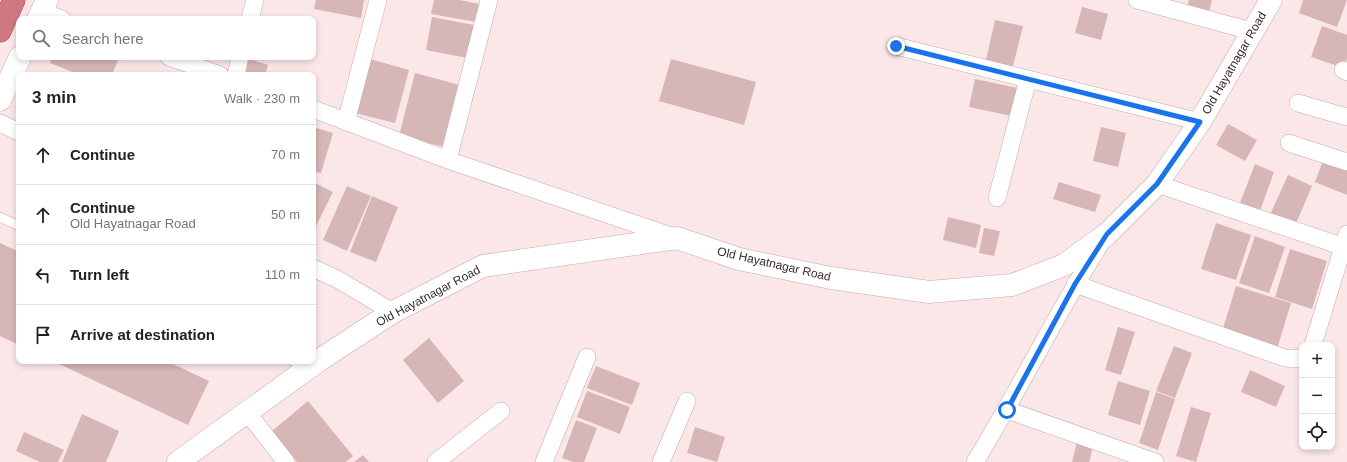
<!DOCTYPE html>
<meta charset="utf-8">
<style>
body{margin:0;font-family:Helvetica,sans-serif;background:#f6f6f6;color:#222}
.controls{position:absolute;right:12px;bottom:12px;display:grid;overflow:hidden;border-radius:8px;box-shadow:0 2px 6px #0003}
.controls button{width:36px;height:36px;display:grid;place-items:center;padding:0;border:0;border-bottom:1px solid #e0e0e0;background:#fff;color:#222;font:20px sans-serif}
.stop{position:absolute;width:12px;height:12px;margin:-9px;border:3px solid #1a73e8;border-radius:50%;background:#fff}
.stop.end{background:#1a73e8;border-color:#fff;box-shadow:0 1px 4px #0008}
.list{margin:0;padding:0;list-style:none}
h2{display:flex;justify-content:space-between;align-items:center;height:52px;margin:0;padding:0 16px;font-size:17px}
h2 small{font-size:13px;font-weight:400;color:#767676}
.list li{display:grid;grid-template-columns:26px 1fr auto;gap:12px;align-items:center;box-sizing:border-box;height:60px;padding:0 16px;border-top:1px solid #e0e0e0}
.list b{display:block;font-size:15px;white-space:nowrap}
.list p{margin:0;font-size:13px;white-space:nowrap;color:#767676}
.list em{font-size:13px;font-style:normal;color:#767676}
.icon{flex:none;width:22px;height:22px;fill:none;stroke:currentColor;stroke-width:2;stroke-linecap:round;stroke-linejoin:round}
.map{position:relative;flex:none;width:1347px;height:462px;overflow:hidden}
.search{position:absolute;background:#fff;box-shadow:0 2px 6px #0003;left:16px;top:16px;width:300px;height:44px;display:flex;align-items:center;gap:10px;box-sizing:border-box;padding:0 14px;border-radius:8px;color:#767676;font-size:15px}
.panel{position:absolute;background:#fff;box-shadow:0 2px 6px #0003;left:16px;top:72px;width:300px;height:292px;border-radius:8px}
.map>svg:first-child{display:block}
</style>
<div class="map">
<svg width="1347" height="462" viewBox="0 0 1347 462">
<rect width="100%" height="100%" fill="#fbe7e7"/>
<!-- building -->
<path fill="#d7b6b7" d="M316,0H364L361,18L314,9Z
M434,0H460L479,4L476,22L431,14Z
M1189,0H1212L1209,13L1187,7Z
M1303,0H1347L1337,27L1299,13Z
M1082,7L1108,14L1101,40L1075,33Z
M432,17L474,25L467,58L426,50Z
M995,20L1023,26L1012,70L985,64Z
M1322,26L1347,35V58L1344,68L1311,57Z
M52,57H116L119,58L112,75H80L50,63Z
M259,57H271V60Z
M249,59L268,65L265,75H244Z
M370,59L409,70L395,123L355,113Z
M671,59L756,82L744,125L659,101Z
M415,73L460,85L445,147L399,136Z
M975,79L1018,88L1012,116L969,107Z
M1228,124L1257,140L1245,161L1216,145Z
M313,127L333,133L321,173L313,171Z
M1101,127L1126,133L1118,167L1093,161Z
M1324,158L1347,167V195L1315,182Z
M1255,164L1274,172L1260,211L1240,203Z
M1288,175L1312,186L1295,226L1270,215Z
M313,182L333,192L313,232Z
M1059,182L1101,195L1095,212L1053,199Z
M347,186L371,196L347,251L323,240Z
M372,196L398,207L376,262L350,252Z
M948,217L981,225L976,248L943,240Z
M1216,223L1251,235L1236,280L1201,269Z
M984,228L1000,231L994,256L979,253Z
M1255,236L1285,247L1269,293L1239,283Z
M0,243L19,252V345L0,336Z
M1290,249L1327,261L1312,309L1275,297Z
M1236,286L1291,303L1276,352L1221,335Z
M1118,327L1135,332L1121,375L1105,370Z
M429,338L464,381L438,403L403,360Z
M1174,346L1192,353L1175,398L1156,391Z
M53,361H175L173,364L209,381L188,425Z
M596,366L640,383L632,405L587,388Z
M1250,370L1285,386L1276,407L1241,392Z
M1118,381L1150,391L1140,425L1108,415Z
M587,391L630,407L620,434L577,417Z
M1156,392L1175,399L1158,450L1139,443Z
M308,401L353,456L346,462H297L272,431Z
M1191,407L1211,413L1196,462L1176,456Z
M82,414L119,431L106,462H62Z
M576,420L597,428L584,462H573L562,458Z
M695,427L725,437L717,462L687,453Z
M24,432L64,450L58,462H40L16,451Z
M1077,442L1093,447L1089,462H1072Z
M363,455L369,462H354Z"/>
<g fill="none" stroke-linecap="round" stroke-linejoin="round">
<!-- lane casing -->
<g stroke="#c8a8a9" stroke-width="10">
<path id="lane" d="M0,217L19,226
M293,361L307,368"/>
</g>
<!-- street casing -->
<g stroke="#c8a8a9" stroke-width="18">
<path id="street" d="M1137,0L1251,31
M42,12L62,19
M250,19L255,0
M896,46L1200,122
M169,57L220,75
M1343,70L1347,72
M236,75L240,57
M1298,103L1347,117
M313,109L448,160L677,238
M346,122L378,0
M0,123L19,132
M1289,143L1347,162
M448,160L489,0
M1157,184L1347,248
M997,198L1028,79
M313,268L337,279L393,312
M1075,284L1285,358L1295,359L1302,357
M1313,345L1347,234
M1007,410L1155,462
M247,412L286,462
M436,462L501,411
M544,462L587,357
M661,462L687,401
M975,462C1019,390 1057,313 1102,241"/>
</g>
<!-- secondary casing -->
<g stroke="#c8a8a9" stroke-width="23">
<path id="secondary" d="M38,19L47,0
M0,100L20,57
M178,462L321,359L393,312L483,266L677,238L739,259L831,278L929,292L1012,285L1064,265L1107,234L1157,184L1200,122L1271,0"/>
</g>
<!-- highway casing -->
<g stroke="#9b5d62" stroke-width="23">
<path id="highway" d="M0,31L14,0"/>
</g>
<!-- lane -->
<use href="#lane" stroke="#fff" stroke-width="9"/>
<!-- street -->
<use href="#street" stroke="#fff" stroke-width="17"/>
<!-- secondary -->
<use href="#secondary" stroke="#fff" stroke-width="22"/>
<!-- highway -->
<use href="#highway" stroke="#d0787f" stroke-width="22"/>
</g>
<g fill="none" stroke-linecap="round" stroke-linejoin="round">
<!-- route -->
<path stroke="#1a73e8" stroke-width="5" d="M896,46L1200,122L1157,184L1107,234L1075,284L1007,410"/>
</g>
<g text-anchor="middle" dominant-baseline="central" stroke-width="4" stroke-linejoin="round" paint-order="stroke">
<!-- street labels -->
<g font-size="12" fill="#392c2d" stroke="#fff">
<text transform="translate(1234 63) rotate(-60)">Old Hayatnagar Road</text>
<text transform="translate(774 264) rotate(13)">Old Hayatnagar Road</text>
<text transform="translate(428 296) rotate(-28)">Old Hayatnagar Road</text>
</g>
</g>
</svg>
<div class="controls">
<button>+</button>
<button>−</button>
<button><svg class="icon" aria-label="locate" viewBox="0 0 24 24"><circle cx="12" cy="12" r="6"/><path d="M12 2v4M12 18v4M2 12h4M18 12h4"/></svg></button>
</div>
<div class="stop" style="left:1007px;top:410px"></div>
<div class="stop end" style="left:896px;top:46px"></div>
<div class="search"><svg class="icon" aria-label="search" viewBox="0 0 24 24"><circle cx="10" cy="10" r="6"/><path d="M15 15l6 6"/></svg>Search here</div>
<section class="panel">
<h2>3 min<small>Walk · 230 m</small></h2>
<ul class="list">
<li><svg class="icon" aria-label="ahead" viewBox="0 0 24 24"><path d="M12 20V5M6 11l6-6 6 6"/></svg><div><b>Continue</b></div><em>70 m</em></li>
<li><svg class="icon" aria-label="ahead" viewBox="0 0 24 24"><path d="M12 20V5M6 11l6-6 6 6"/></svg><div><b>Continue</b><p>Old Hayatnagar Road</p></div><em>50 m</em></li>
<li><svg class="icon" aria-label="left" viewBox="0 0 24 24"><path d="M17 20v-9H6M10 6l-5 5 5 5"/></svg><div><b>Turn left</b></div><em>110 m</em></li>
<li><svg class="icon" aria-label="arrive" viewBox="0 0 24 24"><path d="M6 21V4h12l-3 4 3 4H6"/></svg><div><b>Arrive at destination</b></div></li>
</ul>
</section>
</div>
